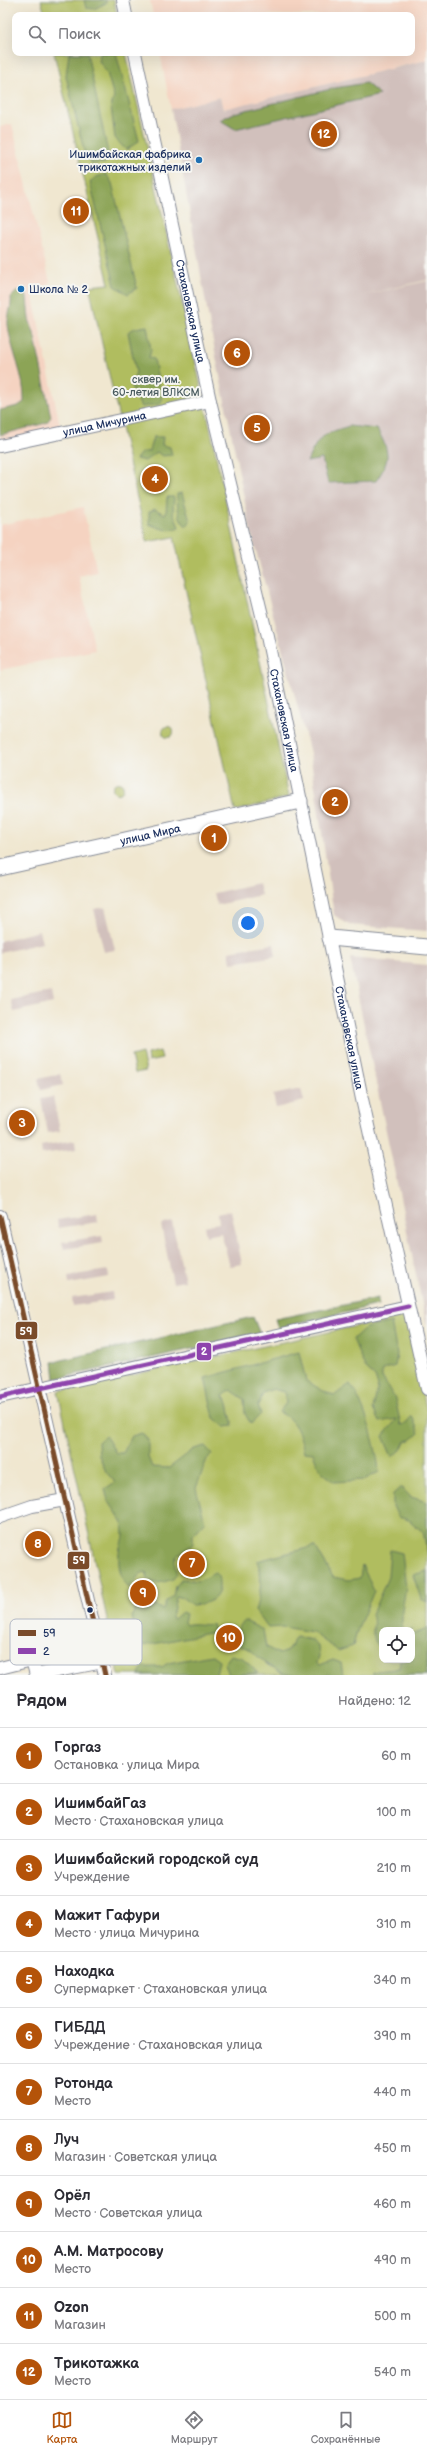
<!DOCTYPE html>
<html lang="ru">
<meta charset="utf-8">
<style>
body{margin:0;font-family:"Balsamiq Sans",sans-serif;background:#f7f7f7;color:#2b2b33}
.controls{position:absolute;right:12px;bottom:12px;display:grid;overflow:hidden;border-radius:8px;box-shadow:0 4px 16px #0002}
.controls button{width:36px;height:36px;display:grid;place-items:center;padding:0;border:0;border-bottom:1px solid #e1e1e2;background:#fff;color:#2b2b33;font:20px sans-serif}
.you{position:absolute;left:248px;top:923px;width:14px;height:14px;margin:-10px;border:3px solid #fff;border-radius:50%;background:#1a73e8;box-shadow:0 0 0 6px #1a73e833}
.badge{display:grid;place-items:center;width:26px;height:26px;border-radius:50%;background:#b45309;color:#fff;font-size:13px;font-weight:700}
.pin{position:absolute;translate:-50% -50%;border:2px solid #fff;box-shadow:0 1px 4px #0006}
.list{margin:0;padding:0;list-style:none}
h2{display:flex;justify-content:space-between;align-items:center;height:52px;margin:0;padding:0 16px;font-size:17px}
h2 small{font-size:13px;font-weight:400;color:#7c7c81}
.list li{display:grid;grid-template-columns:26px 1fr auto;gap:12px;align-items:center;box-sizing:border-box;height:56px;padding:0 16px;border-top:1px solid #e1e1e2}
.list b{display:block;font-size:15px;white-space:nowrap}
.list p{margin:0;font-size:13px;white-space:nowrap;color:#7c7c81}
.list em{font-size:13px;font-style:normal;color:#7c7c81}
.icon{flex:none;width:22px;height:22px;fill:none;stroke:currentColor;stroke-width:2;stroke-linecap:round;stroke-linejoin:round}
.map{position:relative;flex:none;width:427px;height:1675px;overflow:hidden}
.search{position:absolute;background:#fff;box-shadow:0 4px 16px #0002;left:12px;right:12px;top:12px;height:44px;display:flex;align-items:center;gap:10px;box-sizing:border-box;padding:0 14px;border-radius:8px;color:#7c7c81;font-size:15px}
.sheet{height:724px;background:#fff}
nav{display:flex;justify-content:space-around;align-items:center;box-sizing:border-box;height:56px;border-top:1px solid #e1e1e2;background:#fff;font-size:11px;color:#7c7c81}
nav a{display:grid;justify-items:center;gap:2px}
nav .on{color:#b45309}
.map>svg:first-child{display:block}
</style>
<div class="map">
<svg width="427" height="1675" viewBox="0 0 427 1675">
<rect width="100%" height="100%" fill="#f6f6f2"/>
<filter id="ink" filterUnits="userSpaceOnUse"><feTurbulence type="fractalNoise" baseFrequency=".025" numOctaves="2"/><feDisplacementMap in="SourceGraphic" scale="8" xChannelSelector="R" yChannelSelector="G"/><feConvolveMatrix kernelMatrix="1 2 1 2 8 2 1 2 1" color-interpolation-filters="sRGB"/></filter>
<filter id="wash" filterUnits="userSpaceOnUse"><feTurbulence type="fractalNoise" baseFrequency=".012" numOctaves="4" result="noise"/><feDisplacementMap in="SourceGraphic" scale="16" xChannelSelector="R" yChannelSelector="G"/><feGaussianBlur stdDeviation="0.9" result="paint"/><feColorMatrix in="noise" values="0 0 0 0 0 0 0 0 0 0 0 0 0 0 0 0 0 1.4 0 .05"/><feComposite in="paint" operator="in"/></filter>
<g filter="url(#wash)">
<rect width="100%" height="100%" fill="#f0e7d0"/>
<!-- built -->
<path fill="#f5d3c1" d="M150,0H427V60L223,109L220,97L171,109L160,53H412V15H153Z
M12,124L50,282L33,297L61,430L0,442V127Z
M83,507L97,572L79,576L95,650L0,670V525Z"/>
<!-- industrial -->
<path fill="#d1c0bc" d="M427,60V280L355,297L427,281V931L349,925L334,915L310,753L250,528L211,331L171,109L220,97L223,109Z
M258,883L261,895L217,905L214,893Z
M105,907L115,950L104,952L94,909Z
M39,931L42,943L0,953V941Z
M274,944L276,956L231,963L229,951Z
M350,958L427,965V1327Z
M51,992L53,1003L14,1012L11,1000Z
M60,1074L63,1085L41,1090L38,1079Z
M301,1089L304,1101L276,1108L273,1095Z
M53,1097L60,1131L48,1133L41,1099Z
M75,1140L76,1149L42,1154L41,1146Z
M231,1210L242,1264L230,1266L221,1233L206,1236L204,1226L219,1223L218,1213Z
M97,1214L98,1222L58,1228L57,1220Z
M172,1222L185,1281L173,1283L161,1225Z
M102,1236L103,1243L64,1249L62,1242Z
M108,1270L109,1277L69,1284L68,1276Z
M112,1292L113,1300L73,1306L72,1298Z"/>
<!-- green -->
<path fill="#b0bd5f" stroke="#66765e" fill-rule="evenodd" d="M41,0H114L117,15H45Z
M54,53H126L208,418L289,797L235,811L174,537L147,542L89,286L109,284Z
M162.5 732a5.5 5.5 0 1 1 11 0a5.5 5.5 0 1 1-11 0Z
M112.5 788a5.5 5.5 0 1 1 11 0a5.5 5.5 0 1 1-11 0Z
M160,1051L162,1059L148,1062L147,1054Z
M142,1053L146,1071L135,1073L131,1056Z
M407,1315L427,1413V1675H119L58,1391ZM382,1630H412V1660H382Z"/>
<!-- forest -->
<path fill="#8ca456" stroke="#546a5a" d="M84,0H106V3L94,9L86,8Z
M69,53H87L109,158L105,163L92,164L85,155L66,76Z
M100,53H116L139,141L126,150L115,138L111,107L114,97L107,73L99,61Z
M366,83L380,95L235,129L220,120L234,113L335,88Z
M106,174L112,183L137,288L128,294L115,286L90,182L96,177Z
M17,291L24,292L27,297L29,319L34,333L51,417L46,423L0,435V410L18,406L24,402C25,375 11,352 8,325C7,316 12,307 11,297Z
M147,326L151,350L149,358L154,359L162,400L160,404L141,407L131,386L136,372L128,332L135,328Z
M349,426L377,429C390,452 391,459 376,481L328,483L322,459L307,462C318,436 323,434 349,426Z
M153,437H163L162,445L170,447L172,455L162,456L157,452L145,461L136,459L141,453L149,451Z
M182,493L190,521L187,526C178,522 177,503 177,494Z
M167,497H174L173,512L179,527C168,533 160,528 149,524V512L155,509L164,514L166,513Z
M378,1298V1305L278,1328L275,1319Z
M253,1317L260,1334L55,1379L53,1362Z
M391,1322L397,1354L395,1366L382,1370V1377L395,1399L401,1425L405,1424L412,1416L419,1433L411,1440L405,1441L401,1450L392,1457L383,1436L397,1419L379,1422L373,1409L378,1386L375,1377L365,1368L353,1339L365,1328Z
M299,1352L306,1381L327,1393L335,1395L350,1384C365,1404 377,1448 379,1472L364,1480L334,1482L320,1470L313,1453L304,1452C301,1435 295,1419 279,1412L286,1403L284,1392L273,1389L263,1393L258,1406L261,1414L251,1424L245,1414L244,1399L231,1390L223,1396L228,1403L233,1426L225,1427L214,1418L205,1378Z
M142,1433L148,1440V1457L152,1467L169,1468L194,1449L205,1446L212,1454L207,1459L196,1488L205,1522L193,1535V1544C179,1556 170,1553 177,1574L173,1579C167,1581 152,1587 148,1578C147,1576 147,1574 146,1572L140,1574L129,1588C119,1581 117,1558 120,1547C121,1543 124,1540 124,1536C125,1514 108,1510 105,1489L115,1482L106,1472L99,1455L98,1442L105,1435L116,1453H123L132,1436Z
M401,1487L411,1497L427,1502V1551L423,1532L409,1520L398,1517L393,1506V1494Z
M315,1546L333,1577L348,1580L360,1578L362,1565L374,1591L358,1628L353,1646L338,1651L312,1632L283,1627L268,1628L255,1611C260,1594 264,1578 257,1561Z
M390,1550L402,1553L406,1588L402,1610V1630H382V1649C366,1640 377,1628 372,1614L388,1577Z
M427,1571V1602L421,1599L413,1575Z
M215,1573C219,1576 219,1580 219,1585C220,1601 205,1604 192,1605L183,1598L176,1596L172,1618L174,1619L182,1612L186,1614L184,1622L186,1625C194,1622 203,1626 212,1624L214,1632L138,1647L132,1616L136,1607L147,1603L163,1609L166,1602L173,1596L175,1586L181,1579L198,1581Z
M245,1621L263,1630L266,1647L279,1654L286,1652L296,1637L312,1640L318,1645L319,1656L317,1663L320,1665L333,1660L341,1663L343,1675C330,1675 295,1675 285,1674C272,1670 261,1660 252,1651C249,1648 245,1648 241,1646C230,1640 237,1627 245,1621Z
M427,1629V1675H373V1672C383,1669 390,1671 399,1668L400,1660H412V1635Z
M212,1655L219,1660L216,1675H139L143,1667H162L168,1663Z
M231,1655L243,1658L258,1673L229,1675L225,1663Z"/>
</g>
<g filter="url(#ink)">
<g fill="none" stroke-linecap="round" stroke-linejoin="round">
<!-- minor casing -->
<g stroke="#868b97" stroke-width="14">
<g id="minor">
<path d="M123,0L126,15"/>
<path id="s1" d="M135,53L210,401L267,636L362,1099L427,1389"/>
<path id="s2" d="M0,446L210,401"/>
<path d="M0,1216L105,1675"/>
<path d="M0,1397L408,1306"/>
<path d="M0,1517L32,1506L65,1500"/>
<path d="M0,1668L32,1660L36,1675L103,1662"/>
</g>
</g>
<!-- tertiary casing -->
<g stroke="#868b97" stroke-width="17">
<g id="tertiary">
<path id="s3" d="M0,868L300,801"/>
<path d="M330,938L427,947"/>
</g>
</g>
<!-- minor -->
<use href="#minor" stroke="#fff" stroke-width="12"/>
<!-- tertiary -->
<use href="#tertiary" stroke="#fff" stroke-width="15"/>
<!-- bus-1 casing -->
<g stroke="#f6f6f2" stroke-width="8">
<path id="bus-1" d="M0,1216L105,1675"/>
</g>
<!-- bus-2 casing -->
<g stroke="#f6f6f2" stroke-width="8">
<path id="bus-2" d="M0,1397L408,1306"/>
</g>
<!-- bus-1 -->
<use href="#bus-1" stroke="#7a4b2a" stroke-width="5"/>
<!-- bus-2 -->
<use href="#bus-2" stroke="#8e44ad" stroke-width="5"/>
</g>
</g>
<!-- markers -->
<g fill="#1f6fb2" stroke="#f6f6f2" stroke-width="1.5">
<circle cx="199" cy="160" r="4"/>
<circle cx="21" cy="289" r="4"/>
</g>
<circle fill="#1b2f5e" stroke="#f6f6f2" stroke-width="1.5" cx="90" cy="1610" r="3.5"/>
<g text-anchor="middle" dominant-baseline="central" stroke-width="4" stroke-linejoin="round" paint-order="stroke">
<!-- poi labels -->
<g font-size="11" fill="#1b2f5e" stroke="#f6f6f2" text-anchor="end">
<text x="191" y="154">Ишимбайская фабрика<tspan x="191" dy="13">трикотажных изделий</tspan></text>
<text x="29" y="289" text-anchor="start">Школа № 2</text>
</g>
<!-- street labels -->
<g font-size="11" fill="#1b2f5e" stroke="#f6f6f2">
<text stroke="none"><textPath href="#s1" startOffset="264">Стахановская улица</textPath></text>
<text stroke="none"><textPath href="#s2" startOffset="107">улица Мичурина</textPath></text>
<text stroke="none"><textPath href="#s1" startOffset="684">Стахановская улица</textPath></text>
<text stroke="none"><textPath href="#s3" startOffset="154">улица Мира</textPath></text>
<text stroke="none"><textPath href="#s1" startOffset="1008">Стахановская улица</textPath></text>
</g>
<!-- park labels -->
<g font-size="11" fill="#485a5e" stroke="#f6f6f2">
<text x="156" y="379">сквер им.<tspan x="156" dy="13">60-летия ВЛКСМ</tspan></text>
</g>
</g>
<!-- legend -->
<rect x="10" y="1619" width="132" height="46" rx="6" fill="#f6f6f2" stroke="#b4bac6" stroke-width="1"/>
<rect x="18" y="1630" width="18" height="6" fill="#7a4b2a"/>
<rect x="18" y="1648" width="18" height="6" fill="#8e44ad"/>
<g font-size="11" fill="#1b2f5e">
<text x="43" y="1637">59</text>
<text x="43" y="1655">2</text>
</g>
<g stroke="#f6f6f2" stroke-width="1.5">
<rect x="15" y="1321" width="23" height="19" rx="4" fill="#7a4b2a"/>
<rect x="196" y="1342" width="16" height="19" rx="4" fill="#8e44ad"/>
<rect x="67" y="1551" width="23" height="19" rx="4" fill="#7a4b2a"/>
</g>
<g font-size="11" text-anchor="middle" font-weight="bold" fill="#fff">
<text x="26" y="1335">59</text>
<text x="204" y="1355">2</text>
<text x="79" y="1564">59</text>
</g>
</svg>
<div class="controls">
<button><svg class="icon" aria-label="locate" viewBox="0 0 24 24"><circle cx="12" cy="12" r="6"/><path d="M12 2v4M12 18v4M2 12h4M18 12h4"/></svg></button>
</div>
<div class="you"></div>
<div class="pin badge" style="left:214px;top:838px">1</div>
<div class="pin badge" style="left:335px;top:802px">2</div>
<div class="pin badge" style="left:22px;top:1123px">3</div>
<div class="pin badge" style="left:155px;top:479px">4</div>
<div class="pin badge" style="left:257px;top:428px">5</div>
<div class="pin badge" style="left:237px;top:353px">6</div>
<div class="pin badge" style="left:192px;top:1564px">7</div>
<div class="pin badge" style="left:38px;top:1544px">8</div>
<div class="pin badge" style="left:143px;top:1593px">9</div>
<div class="pin badge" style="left:229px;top:1638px">10</div>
<div class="pin badge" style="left:76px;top:211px">11</div>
<div class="pin badge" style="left:324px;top:134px">12</div>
<div class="search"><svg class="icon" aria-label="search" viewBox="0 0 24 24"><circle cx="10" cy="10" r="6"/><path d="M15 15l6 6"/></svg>Поиск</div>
</div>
<section class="sheet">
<h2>Рядом<small>Найдено: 12</small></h2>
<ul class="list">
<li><span class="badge">1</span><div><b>Горгаз</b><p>Остановка · улица Мира</p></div><em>60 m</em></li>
<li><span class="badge">2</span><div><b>ИшимбайГаз</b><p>Место · Стахановская улица</p></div><em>100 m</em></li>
<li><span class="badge">3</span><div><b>Ишимбайский городской суд</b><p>Учреждение</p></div><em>210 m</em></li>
<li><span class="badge">4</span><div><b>Мажит Гафури</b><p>Место · улица Мичурина</p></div><em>310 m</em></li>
<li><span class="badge">5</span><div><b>Находка</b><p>Супермаркет · Стахановская улица</p></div><em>340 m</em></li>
<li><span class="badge">6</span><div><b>ГИБДД</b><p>Учреждение · Стахановская улица</p></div><em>390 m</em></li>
<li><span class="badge">7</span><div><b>Ротонда</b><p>Место</p></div><em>440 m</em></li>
<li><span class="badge">8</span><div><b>Луч</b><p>Магазин · Советская улица</p></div><em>450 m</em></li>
<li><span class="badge">9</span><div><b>Орёл</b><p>Место · Советская улица</p></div><em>460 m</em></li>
<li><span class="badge">10</span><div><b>А.М. Матросову</b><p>Место</p></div><em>490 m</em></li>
<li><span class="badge">11</span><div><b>Ozon</b><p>Магазин</p></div><em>500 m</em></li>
<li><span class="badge">12</span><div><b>Трикотажка</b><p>Место</p></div><em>540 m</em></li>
</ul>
</section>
<nav>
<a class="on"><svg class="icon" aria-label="map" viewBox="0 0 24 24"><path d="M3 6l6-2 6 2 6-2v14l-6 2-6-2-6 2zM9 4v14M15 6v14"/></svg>Карта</a>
<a><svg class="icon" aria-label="directions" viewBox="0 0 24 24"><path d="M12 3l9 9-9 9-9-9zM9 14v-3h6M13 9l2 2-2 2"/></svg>Маршрут</a>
<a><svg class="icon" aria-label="saved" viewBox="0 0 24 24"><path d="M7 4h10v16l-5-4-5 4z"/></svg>Сохранённые</a>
</nav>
